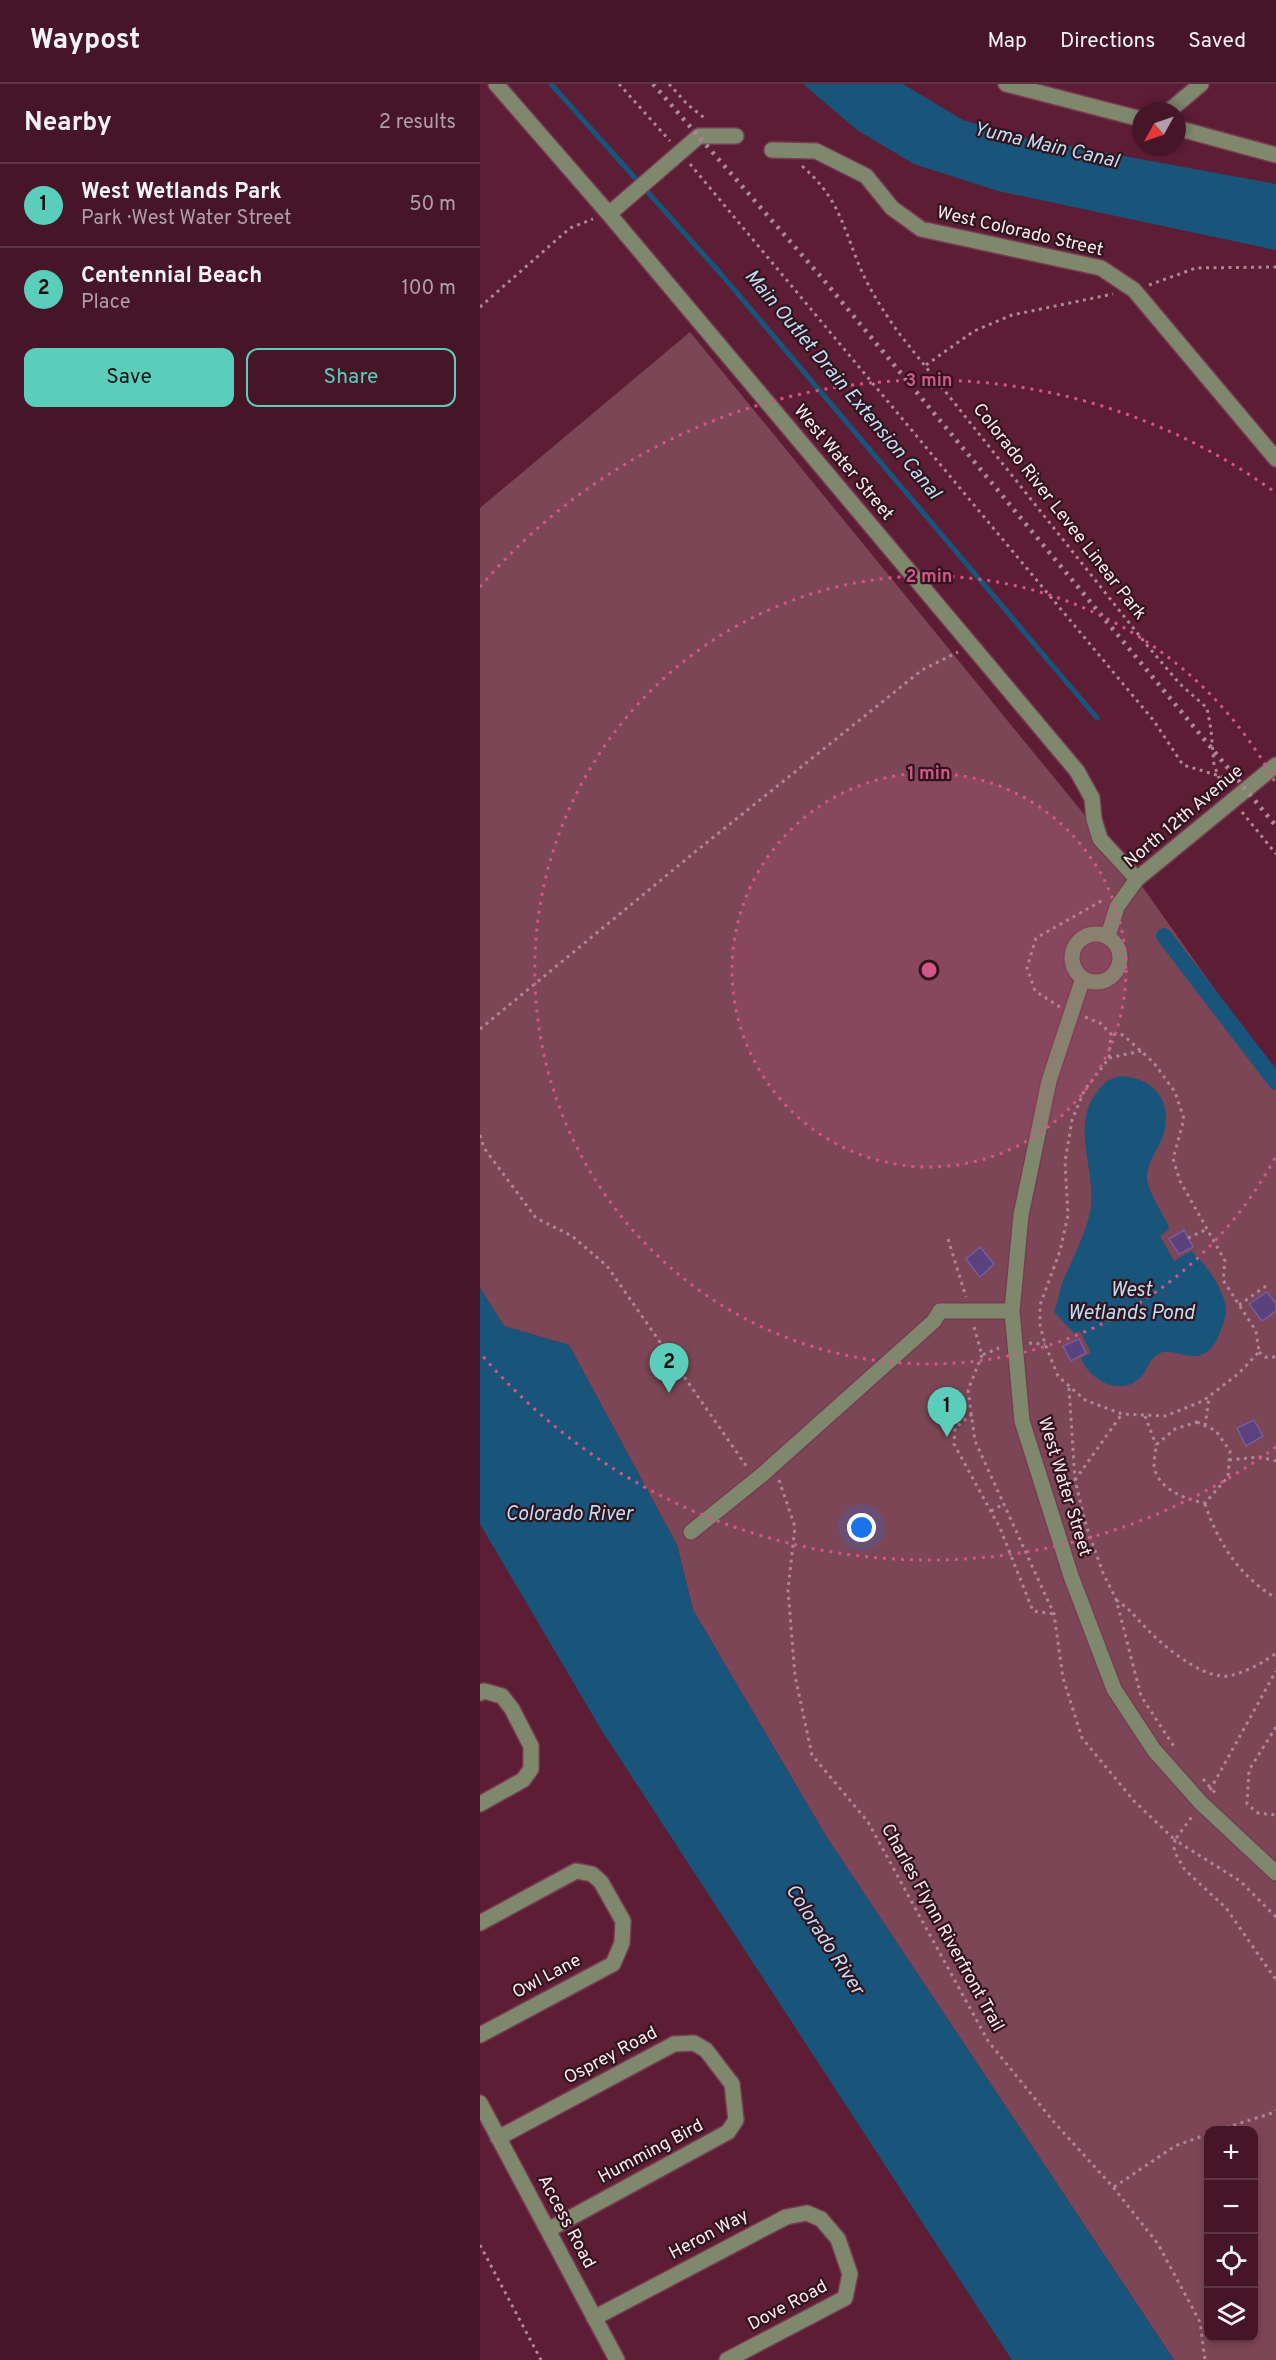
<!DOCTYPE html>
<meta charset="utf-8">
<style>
body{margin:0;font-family:Overpass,sans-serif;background:#4d1f30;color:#f1f3f6}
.controls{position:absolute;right:18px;bottom:18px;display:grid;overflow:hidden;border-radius:12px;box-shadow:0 3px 9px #0003}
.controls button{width:54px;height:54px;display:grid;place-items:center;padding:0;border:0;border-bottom:2px solid #5e3545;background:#461628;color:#f1f3f6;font:30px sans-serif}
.compass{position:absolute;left:652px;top:18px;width:54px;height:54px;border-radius:50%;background:#461628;box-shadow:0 3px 9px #0003;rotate:230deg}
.you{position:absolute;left:382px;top:1444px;width:21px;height:21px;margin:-15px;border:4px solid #fff;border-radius:50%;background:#1a73e8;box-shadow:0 0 0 9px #1a73e833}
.badge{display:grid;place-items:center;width:39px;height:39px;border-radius:50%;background:#5bcebb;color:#111;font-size:20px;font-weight:700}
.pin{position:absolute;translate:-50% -50px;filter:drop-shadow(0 2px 3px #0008)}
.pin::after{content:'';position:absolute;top:32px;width:21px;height:18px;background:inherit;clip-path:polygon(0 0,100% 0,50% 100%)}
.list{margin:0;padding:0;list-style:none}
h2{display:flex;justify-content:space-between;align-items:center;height:78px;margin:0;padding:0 24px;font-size:26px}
h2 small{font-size:20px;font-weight:400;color:#b09fa8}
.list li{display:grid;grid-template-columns:39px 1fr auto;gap:18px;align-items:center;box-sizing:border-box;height:84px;padding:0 24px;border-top:2px solid #5e3545}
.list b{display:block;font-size:22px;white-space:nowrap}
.list p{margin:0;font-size:20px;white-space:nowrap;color:#b09fa8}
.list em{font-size:20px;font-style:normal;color:#b09fa8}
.actions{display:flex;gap:12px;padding:18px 24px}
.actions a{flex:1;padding:14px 0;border:2px solid #5bcebb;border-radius:12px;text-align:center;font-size:21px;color:#5bcebb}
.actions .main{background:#5bcebb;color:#111}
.icon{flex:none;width:33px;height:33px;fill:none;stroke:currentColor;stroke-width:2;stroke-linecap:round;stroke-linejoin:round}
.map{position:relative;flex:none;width:796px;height:2276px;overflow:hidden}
header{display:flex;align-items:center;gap:36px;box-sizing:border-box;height:84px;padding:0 30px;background:#461628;border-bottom:2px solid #5e3545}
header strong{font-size:28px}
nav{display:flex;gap:33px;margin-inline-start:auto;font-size:21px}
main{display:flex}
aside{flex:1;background:#461628}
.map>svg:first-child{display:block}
</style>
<header>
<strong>Waypost</strong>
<nav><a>Map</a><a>Directions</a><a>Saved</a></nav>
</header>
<main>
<aside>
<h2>Nearby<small>2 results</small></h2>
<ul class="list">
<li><span class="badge">1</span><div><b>West Wetlands Park</b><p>Park · West Water Street</p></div><em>50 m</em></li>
<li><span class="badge">2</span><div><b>Centennial Beach</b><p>Place</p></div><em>100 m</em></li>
</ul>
<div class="actions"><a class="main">Save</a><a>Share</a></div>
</aside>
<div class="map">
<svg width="796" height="2276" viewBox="0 0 796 2276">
<rect width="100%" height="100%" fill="#5d1d35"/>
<!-- green -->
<path fill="#7d4657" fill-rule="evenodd" d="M210,248L657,795L796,992V2276H694L346,1752L213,1526L197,1461L89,1261L24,1242L0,1204V424ZM728,2046H774V2254H728Z"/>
<!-- water -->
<path fill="#19557a" d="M323,0H423L483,36L540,53L796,100V166L518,107L434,80L377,46Z
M639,992C673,993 694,1016 683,1052C679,1064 668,1077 667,1091C666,1106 683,1129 689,1143L688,1146L680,1152L694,1177L711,1167C725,1178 745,1207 746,1225C746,1234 742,1243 739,1251C735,1260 730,1268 721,1271C707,1276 693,1264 680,1269C669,1274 668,1286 660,1294C640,1313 609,1296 601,1274L611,1269L600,1247L594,1249L574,1228C578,1218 579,1207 583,1197C592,1175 605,1152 610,1128C618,1088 589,1043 617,1008C623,999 629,995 639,992Z
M0,1204L24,1242L89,1261L197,1461L213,1526L346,1752L694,2276H532L122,1647L0,1440Z"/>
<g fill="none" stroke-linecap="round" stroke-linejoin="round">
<!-- stream -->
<path stroke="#19557a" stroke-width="5" d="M71,0L241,190L617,634"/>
<!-- canal -->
<path stroke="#19557a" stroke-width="16" d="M684,852L796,998"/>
</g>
<!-- building -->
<path fill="#59427d" stroke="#765e9c" stroke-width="1.5" d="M704,1146L713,1163L699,1170L689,1155Z
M500,1163L514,1180L500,1193L486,1175Z
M787,1208L796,1220V1227L782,1237L769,1220Z
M599,1255L606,1269L591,1277L583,1262Z
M774,1336L783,1352L766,1362L757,1344Z"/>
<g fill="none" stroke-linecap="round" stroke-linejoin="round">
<!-- minor casing -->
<g stroke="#763d52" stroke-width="18">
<path id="minor" d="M16,0L129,130L597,687L612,714L614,735L620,755L657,795
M526,0L661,35
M689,27L721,0
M697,44L796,71
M292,66L336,67L386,92L412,124L441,145L621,184L654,206L796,375
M129,130L219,52H256
M592 874a24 24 0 1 1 48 0a24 24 0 1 1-48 0Z
M628,852L637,823L657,795L796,681
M603,894L569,997L541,1131L532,1227L542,1337L591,1492L634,1605L674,1666L721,1719L796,1789
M211,1448L283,1390L454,1237L460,1227H532
M0,1609L4,1607L22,1612L32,1625L51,1662V1685L43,1696L0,1720
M0,1839L96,1787L112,1790L121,1798L143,1837L142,1859L133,1880L0,1951
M0,2019L137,2276
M18,2054L194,1960L214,1959L226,1966L252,2000L256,2036L248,2048L68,2146
M114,2234L306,2133L327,2129L341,2135L358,2155L370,2190L365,2214L247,2276"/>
</g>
<!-- path -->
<path stroke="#ae8794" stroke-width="3" stroke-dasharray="3 4.5" stroke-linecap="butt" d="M139,0L190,57
M189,0L208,21L227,36
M210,80L674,637L703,681L750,695L753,699
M322,82C356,112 361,135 377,176C387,202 402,225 418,248L666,560L699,599L727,624L731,646L734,681L743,704
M669,201L716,184L796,183
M0,223L90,144L113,135
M446,281L494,247L532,231L633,210
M762,728L796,770
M580,923L555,907L547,884L556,854L623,816
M605,933L620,939L631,950L629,974L604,1007L592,1036L585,1078L588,1131L580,1167L560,1221V1241L565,1260L578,1292L605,1316L642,1330L685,1332L723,1317L758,1290L779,1268L776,1247L743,1196L745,1177L700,1097L693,1075L704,1035L695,1008L674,979L643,951L631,950
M0,945L215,768L442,586L478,568
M629,974L661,967
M0,1051L4,1064L56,1134L92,1152L127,1182L267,1383
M708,1154L727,1145
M468,1155L486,1213
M759,1221L786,1202
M494,1243L502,1271L519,1264
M549,1259L565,1260
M779,1268L785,1273H796
M502,1271L488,1306L495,1357L574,1530L583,1594L602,1654L654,1717L695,1756L713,1731
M589,1304L595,1396L606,1441L623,1489L636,1515L661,1612L695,1664
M492,1330L475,1344L474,1360L520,1444L553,1527L574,1530
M665,1332L676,1361
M717,1338L736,1347L750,1367L748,1393L725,1419C706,1416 675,1404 674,1380C674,1374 676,1367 676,1361L695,1345Z
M725,1342L729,1314
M749,1376L780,1373L796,1377
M299,1396L315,1443L308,1506L315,1592L332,1671L388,1738L508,1957L573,2037L633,2103L678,2160L720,2238L725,2276
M595,1396L642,1330
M725,1420C738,1459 760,1493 796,1514
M511,1427L524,1420
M636,1516C650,1524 658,1537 670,1548C687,1565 717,1589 741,1592C756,1594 785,1578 796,1569
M796,1643L769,1686L767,1720L778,1729L796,1731
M723,1695L737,1711
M730,1706L796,1587
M796,1833L760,1797L695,1756L694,1767L705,1786L746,1824L796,1896
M739,2046L792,2029L796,2026
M634,2103L695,2062L728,2050
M0,2161L61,2276"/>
<!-- minor -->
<use href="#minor" stroke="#7f876d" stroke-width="15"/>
<!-- rail -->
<path stroke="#af8896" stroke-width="4.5" stroke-dasharray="3 6" stroke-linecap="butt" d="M173,0L342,194L796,742"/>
</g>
<!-- distance rings -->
<circle cx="449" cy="886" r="197" fill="#d25686" fill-opacity=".12"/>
<g fill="none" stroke="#d25686" stroke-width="3" stroke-dasharray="3 6">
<circle cx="449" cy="886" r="197"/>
<path d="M795 1074A394 394 0 1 1 795 698"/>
<path d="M796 1363A590 590 0 0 1 0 1269M0 503A590 590 0 0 1 796 409"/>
</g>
<g text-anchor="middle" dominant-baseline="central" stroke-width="4.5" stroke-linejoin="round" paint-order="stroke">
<!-- street labels -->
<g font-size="18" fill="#f9e8ec" stroke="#31141e">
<text transform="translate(540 148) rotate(13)">West Colorado Street</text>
<text transform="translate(363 379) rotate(50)">West Water Street</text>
<text transform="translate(579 428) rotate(52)">Colorado River Levee Linear Park</text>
<text transform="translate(704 733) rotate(-40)">North 12th Avenue</text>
<text transform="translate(584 1403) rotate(73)">West Water Street</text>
<text transform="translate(462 1844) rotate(61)">Charles Flynn Riverfront Trail</text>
<text transform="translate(67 1893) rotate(-28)">Owl Lane</text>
<text transform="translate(131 1972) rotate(-28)">Osprey Road</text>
<text transform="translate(171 2068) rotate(-28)">Humming Bird</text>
<text transform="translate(86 2138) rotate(62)">Access Road</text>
<text transform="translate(229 2151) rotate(-28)">Heron Way</text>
<text transform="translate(308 2222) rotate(-28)">Dove Road</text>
</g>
<!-- water labels -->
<g font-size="20" font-style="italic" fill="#bedef5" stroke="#31141e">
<text transform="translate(566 62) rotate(13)">Yuma Main Canal</text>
<text transform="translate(362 301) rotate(50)">Main Outlet Drain Extension Canal</text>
<text x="651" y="1207">West<tspan x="651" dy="23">Wetlands Pond</tspan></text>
<text x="89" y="1431">Colorado River</text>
<text transform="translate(344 1856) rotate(57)">Colorado River</text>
</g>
</g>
<circle cx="449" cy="886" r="9" fill="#d25686" stroke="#31141e" stroke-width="3"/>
<g font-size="18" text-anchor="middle" font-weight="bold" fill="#d25686" stroke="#31141e" stroke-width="4.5" stroke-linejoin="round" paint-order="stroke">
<text x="449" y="302">3 min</text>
<text x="449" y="498">2 min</text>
<text x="449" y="695">1 min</text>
</g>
</svg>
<div class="controls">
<button>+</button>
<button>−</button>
<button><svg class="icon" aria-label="locate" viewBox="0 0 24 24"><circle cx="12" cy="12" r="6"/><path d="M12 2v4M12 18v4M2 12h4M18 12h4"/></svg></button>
<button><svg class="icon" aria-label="layers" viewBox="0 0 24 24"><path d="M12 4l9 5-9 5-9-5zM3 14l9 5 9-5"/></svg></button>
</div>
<svg class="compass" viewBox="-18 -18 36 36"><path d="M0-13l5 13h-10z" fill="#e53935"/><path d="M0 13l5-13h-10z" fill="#b09fa8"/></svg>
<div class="you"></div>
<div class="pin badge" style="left:467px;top:1353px">1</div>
<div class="pin badge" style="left:189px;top:1309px">2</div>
</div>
</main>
